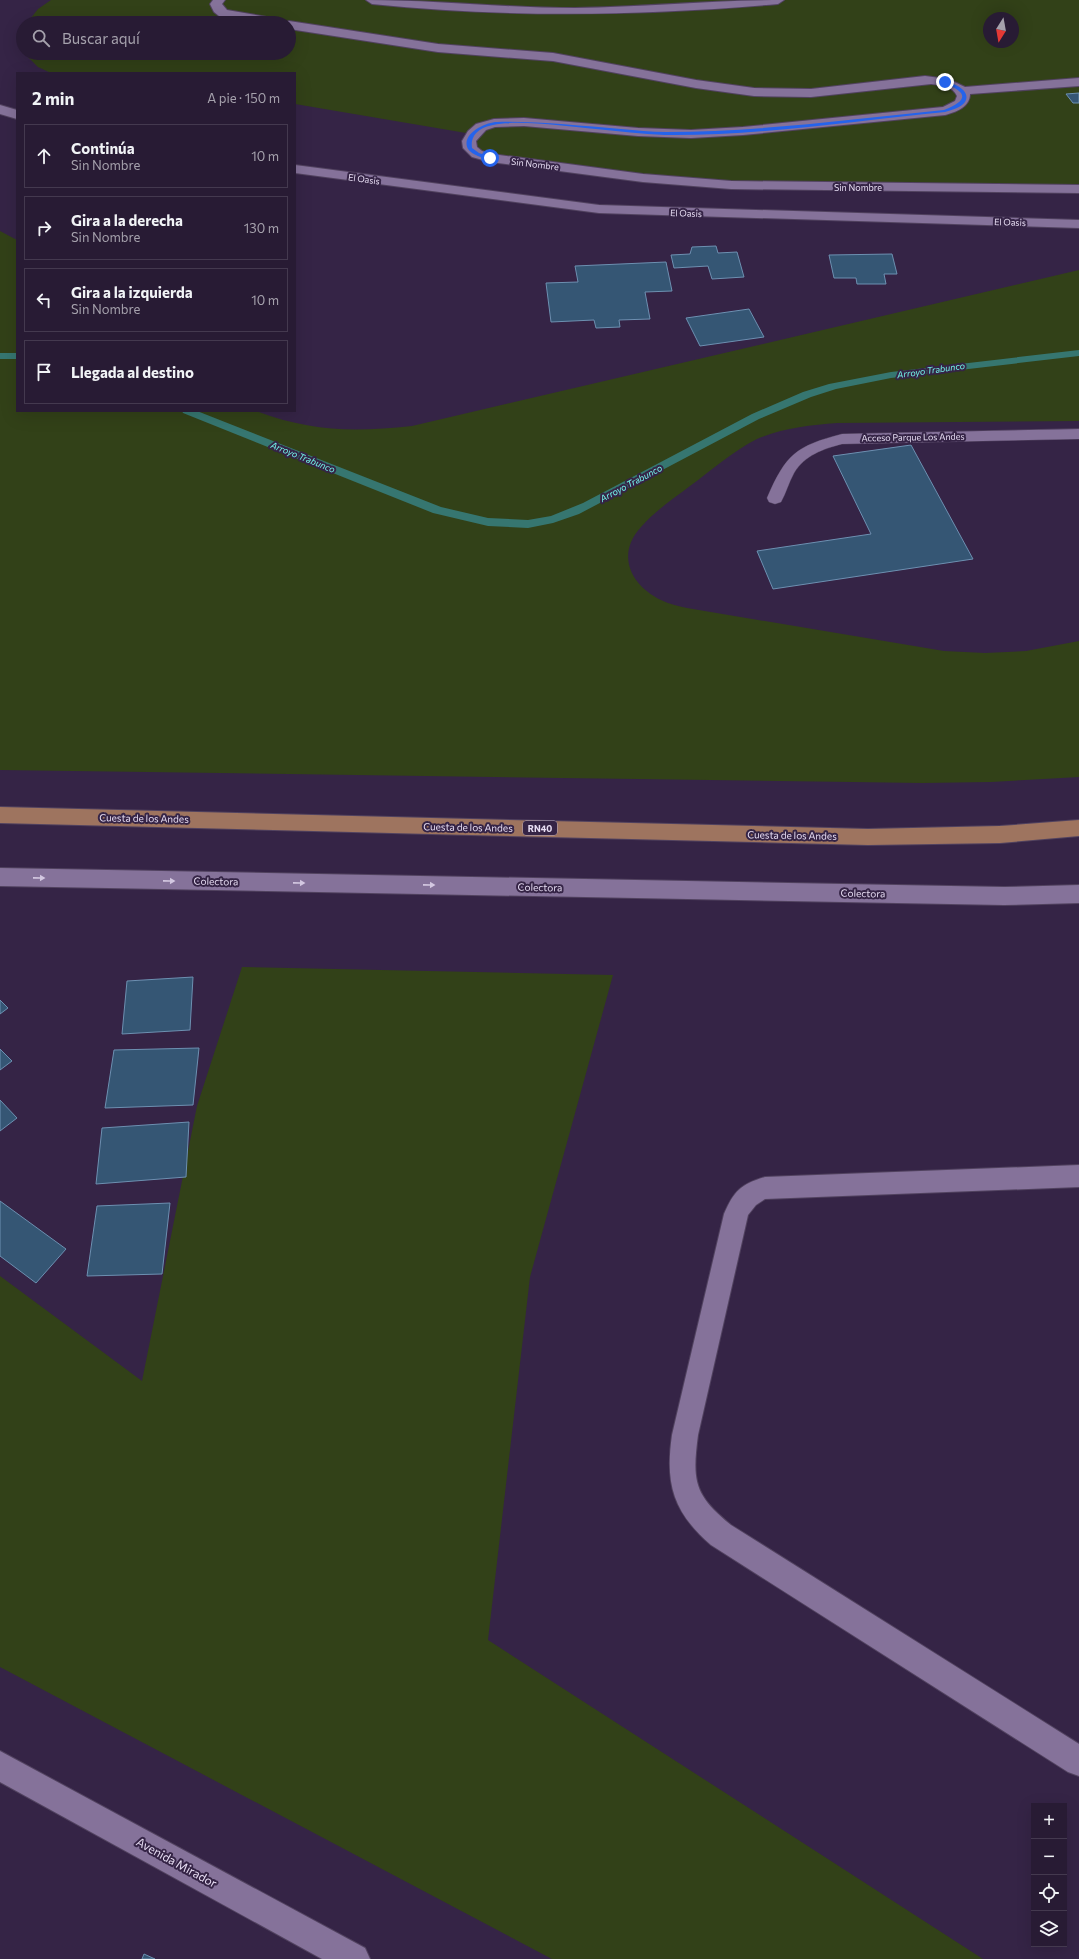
<!DOCTYPE html>
<html lang="es">
<meta charset="utf-8">
<style>
body{margin:0;font-family:Commissioner,sans-serif;background:#342840;color:#f1f3f6}
.controls{position:absolute;right:12px;bottom:12px;display:grid;overflow:hidden;border-radius:0px;box-shadow:0 4px 16px #0002}
.controls button{width:36px;height:36px;display:grid;place-items:center;padding:0;border:0;border-bottom:1px solid #44394f;background:#281b34;color:#f1f3f6;font:20px sans-serif}
.compass{position:absolute;left:983px;top:12px;width:36px;height:36px;border-radius:50%;background:#281b34;box-shadow:0 4px 16px #0002;rotate:191deg}
.stop{position:absolute;width:12px;height:12px;margin:-9px;border:3px solid #2563eb;border-radius:50%;background:#fff}
.stop.end{background:#2563eb;border-color:#fff;box-shadow:0 1px 4px #0008}
.list{margin:0;padding:0;list-style:none}
h2{display:flex;justify-content:space-between;align-items:center;height:52px;margin:0;padding:0 16px;font-size:17px}
h2 small{font-size:13px;font-weight:400;color:#a5a1ac}
.list li{display:grid;grid-template-columns:26px 1fr auto;gap:12px;align-items:center;box-sizing:border-box;height:64px;margin:0 8px 8px;padding:0 8px;border:1px solid #44394f;border-radius:0px}
.list b{display:block;font-size:15px;white-space:nowrap}
.list p{margin:0;font-size:13px;white-space:nowrap;color:#a5a1ac}
.list em{font-size:13px;font-style:normal;color:#a5a1ac}
.icon{flex:none;width:22px;height:22px;fill:none;stroke:currentColor;stroke-width:2;stroke-linecap:round;stroke-linejoin:round}
.map{position:relative;flex:none;width:1079px;height:1959px;overflow:hidden}
.search{position:absolute;background:#281b34;box-shadow:0 4px 16px #0002;left:16px;top:16px;width:280px;height:44px;display:flex;align-items:center;gap:10px;box-sizing:border-box;padding:0 14px;border-radius:22px;color:#a5a1ac;font-size:15px}
.panel{position:absolute;background:#281b34;box-shadow:0 4px 16px #0002;left:16px;top:72px;width:280px;height:340px;border-radius:0px}
.map>svg:first-child{display:block}
</style>
<div class="map">
<svg width="1079" height="1959" viewBox="0 0 1079 1959">
<rect width="100%" height="100%" fill="#352446"/>
<!-- green -->
<path fill="#324118" fill-rule="evenodd" d="M51,0H1079V189L731,185L477,154L472,134L295,104V73H51L38,67L24,53H289V23H27L38,9ZM989,18H1013V42H989Z
M0,231L17,240V411H256C312,432 354,432 412,426L1079,270V421L837,423C810,425 783,428 757,439C733,451 712,470 690,486C673,499 655,511 641,527C616,554 630,585 661,600C669,604 678,606 687,608L944,651L985,653L1026,651L1079,641V777L991,782L922,783L0,770Z
M242,967L613,975L530,1277L488,1640L983,1959H552L0,1667V1276L142,1381L197,1106Z"/>
<g fill="none" stroke-linecap="round" stroke-linejoin="round">
<!-- stream -->
<path fill="#367670" fill-rule="evenodd" d="M1079,350V356L891,378L836,389L811,397L759,419L579,514L553,523L528,528L488,526L433,513L183,413L182,411H197L441,507L488,518L528,520L551,516L583,503L752,414L803,392L829,384L891,372Z
M0,353H17V359H0Z"/>
</g>
<!-- building -->
<path fill="#355674" stroke="#6d90b1" d="M1079,93V103H1073L1066,94Z
M716,246L718,253L737,252L744,277L712,279L708,266L674,268L671,255L690,254L692,247Z
M892,254L897,274H884L886,284H857L856,278H834L829,255Z
M666,262L672,291L645,292L650,319L619,320L620,327L596,328L594,320L551,322L546,283L578,282L575,266Z
M749,309L764,337L700,346L686,318Z
M911,445L973,559L773,589L757,551L871,534L833,456Z
M193,977L190,1030L122,1034L127,981Z
M0,1000L8,1008L0,1014Z
M199,1048L193,1105L105,1108L114,1050Z
M0,1049L12,1061L0,1070Z
M0,1100L17,1118L0,1131Z
M189,1122L186,1177L96,1184L102,1128Z
M0,1201L66,1249L36,1283L0,1256Z
M170,1203L162,1274L87,1276L97,1206Z
M144,1954L155,1959H142Z"/>
<g fill="none" stroke-linecap="round" stroke-linejoin="round">
<!-- lane casing -->
<g stroke="#51425f" stroke-width="1">
<path id="lane" d="M1079,429V439L842,444C823,449 805,455 794,473C789,482 786,493 781,502L775,504L769,502L767,498C786,454 796,446 842,434Z"/>
</g>
<!-- street casing -->
<g stroke="#51425f" stroke-width="2">
<path id="street" d="M213,0H225L222,4L227,10L278,19L284,23L289,21L438,44L553,53L696,80L754,88L811,89L925,76L948,79L965,87L1079,78V86L970,94C970,107 956,112 945,115L743,135L691,138L638,136L524,126L495,127L486,130L476,141L477,147L482,151L492,154L643,174L731,181L1079,185V193L731,189L643,182L490,162L472,157L463,148L462,141L468,131L476,124L494,119L524,118L638,128L691,130L743,127L943,107L955,101L957,96C953,86 940,85 931,84L811,97L754,96L696,88L553,61L438,52L289,29V23H257L219,16L214,12L210,4Z
M366,0C436,0 505,8 575,8C645,7 714,0 784,0L778,4C641,16 509,18 372,4Z
M0,105L17,110V119L0,114Z
M295,165L599,205L1079,220V228L599,213L295,173Z
M0,868L1004,887L1079,885V903L1004,905L0,886Z
M1079,1165V1187L765,1199L756,1205L748,1215L698,1435C692,1481 694,1495 731,1525L1079,1744V1776L1068,1772L711,1545C673,1512 665,1484 672,1435L724,1214C734,1191 741,1184 765,1177Z"/>
</g>
<!-- secondary casing -->
<g stroke="#51425f" stroke-width="2">
<path id="secondary" d="M0,1751L365,1948L370,1959H322L0,1782Z"/>
</g>
<!-- primary casing -->
<g stroke="#51425f" stroke-width="2">
<path id="primary" d="M0,807L868,829L1000,826L1079,820V836L1000,843L868,845L0,823Z"/>
</g>
<!-- lane -->
<use href="#lane" fill="#85729a" fill-rule="evenodd"/>
<!-- street -->
<use href="#street" fill="#85729a" fill-rule="evenodd"/>
<!-- secondary -->
<use href="#secondary" fill="#85729a" fill-rule="evenodd"/>
<!-- primary -->
<use href="#primary" fill="#9e745f" fill-rule="evenodd"/>
</g>
<!-- one-way arrows -->
<defs><path id="oneway-solid" d="M-6-.8H1V-3.2L6.5 0L1 3.2V.8H-6Z"/></defs>
<g fill="#d3c8e1">
<use href="#oneway-solid" transform="translate(39 878) rotate(1)"/>
<use href="#oneway-solid" transform="translate(169 881) rotate(1)"/>
<use href="#oneway-solid" transform="translate(299 883) rotate(1)"/>
<use href="#oneway-solid" transform="translate(429 885) rotate(1)"/>
</g>
<!-- route -->
<path fill="#2563eb" d="M943,81C952,82 972,90 965,102C961,108 951,110 945,112C854,121 756,136 665,135C642,134 619,131 596,129C568,127 519,119 493,125C481,127 470,134 472,148L479,153L491,157L490,160C483,158 472,155 468,149C460,134 486,122 497,122C538,121 579,126 621,129C636,130 651,132 666,132C759,132 852,119 944,110C969,100 968,92 943,83Z"/>
<g text-anchor="middle" dominant-baseline="central" stroke-width="4" stroke-linejoin="round" paint-order="stroke">
<!-- far-street labels -->
<g font-size="9" fill="#e7ddf3" stroke="#352446">
<text transform="translate(535 164) rotate(7)">Sin Nombre</text>
<text transform="translate(364 179) rotate(8)">El Oasis</text>
<text x="858" y="187">Sin Nombre</text>
<text transform="translate(686 213) rotate(2)">El Oasis</text>
<text transform="translate(1010 222) rotate(2)">El Oasis</text>
<text transform="translate(913 437) rotate(-1)">Acceso Parque Los Andes</text>
</g>
<!-- far-water labels -->
<g font-size="9" font-style="italic" fill="#74f8eb" stroke="#352446">
<text transform="translate(931 370) rotate(-8)">Arroyo Trabunco</text>
<text transform="translate(303 457) rotate(22)">Arroyo Trabunco</text>
<text transform="translate(631 483) rotate(-28)">Arroyo Trabunco</text>
</g>
<!-- shield labels -->
<rect fill="#352446" stroke="#b2a6bf" stroke-width="1" x="523" y="821" width="34" height="14" rx="3"/>
<g font-size="9" font-weight="bold" fill="#e7ddf3">
<text x="540" y="828">RN40</text>
</g>
<!-- street labels -->
<g font-size="10" fill="#e7ddf3" stroke="#352446">
<text transform="translate(144 818) rotate(1)">Cuesta de los Andes</text>
<text transform="translate(468 827) rotate(1)">Cuesta de los Andes</text>
<text transform="translate(792 835) rotate(1)">Cuesta de los Andes</text>
<text transform="translate(216 881) rotate(1)">Colectora</text>
<text transform="translate(540 887) rotate(1)">Colectora</text>
<text transform="translate(863 893) rotate(1)">Colectora</text>
</g>
<!-- near-street labels -->
<g font-size="12" fill="#e7ddf3" stroke="#352446">
<text transform="translate(177 1862) rotate(29)">Avenida Mirador</text>
</g>
</g>
</svg>
<div class="controls">
<button>+</button>
<button>−</button>
<button><svg class="icon" aria-label="locate" viewBox="0 0 24 24"><circle cx="12" cy="12" r="6"/><path d="M12 2v4M12 18v4M2 12h4M18 12h4"/></svg></button>
<button><svg class="icon" aria-label="layers" viewBox="0 0 24 24"><path d="M12 4l9 5-9 5-9-5zM3 14l9 5 9-5"/></svg></button>
</div>
<svg class="compass" viewBox="-18 -18 36 36"><path d="M0-13l5 13h-10z" fill="#e53935"/><path d="M0 13l5-13h-10z" fill="#a5a1ac"/></svg>
<div class="stop" style="left:490px;top:158px"></div>
<div class="stop end" style="left:945px;top:82px"></div>
<div class="search"><svg class="icon" aria-label="search" viewBox="0 0 24 24"><circle cx="10" cy="10" r="6"/><path d="M15 15l6 6"/></svg>Buscar aquí</div>
<section class="panel">
<h2>2 min<small>A pie · 150 m</small></h2>
<ul class="list">
<li><svg class="icon" aria-label="ahead" viewBox="0 0 24 24"><path d="M12 20V5M6 11l6-6 6 6"/></svg><div><b>Continúa</b><p>Sin Nombre</p></div><em>10 m</em></li>
<li><svg class="icon" aria-label="right" viewBox="0 0 24 24"><path d="M7 20v-9h11M14 6l5 5-5 5"/></svg><div><b>Gira a la derecha</b><p>Sin Nombre</p></div><em>130 m</em></li>
<li><svg class="icon" aria-label="left" viewBox="0 0 24 24"><path d="M17 20v-9H6M10 6l-5 5 5 5"/></svg><div><b>Gira a la izquierda</b><p>Sin Nombre</p></div><em>10 m</em></li>
<li><svg class="icon" aria-label="arrive" viewBox="0 0 24 24"><path d="M6 21V4h12l-3 4 3 4H6"/></svg><div><b>Llegada al destino</b></div></li>
</ul>
</section>
</div>
